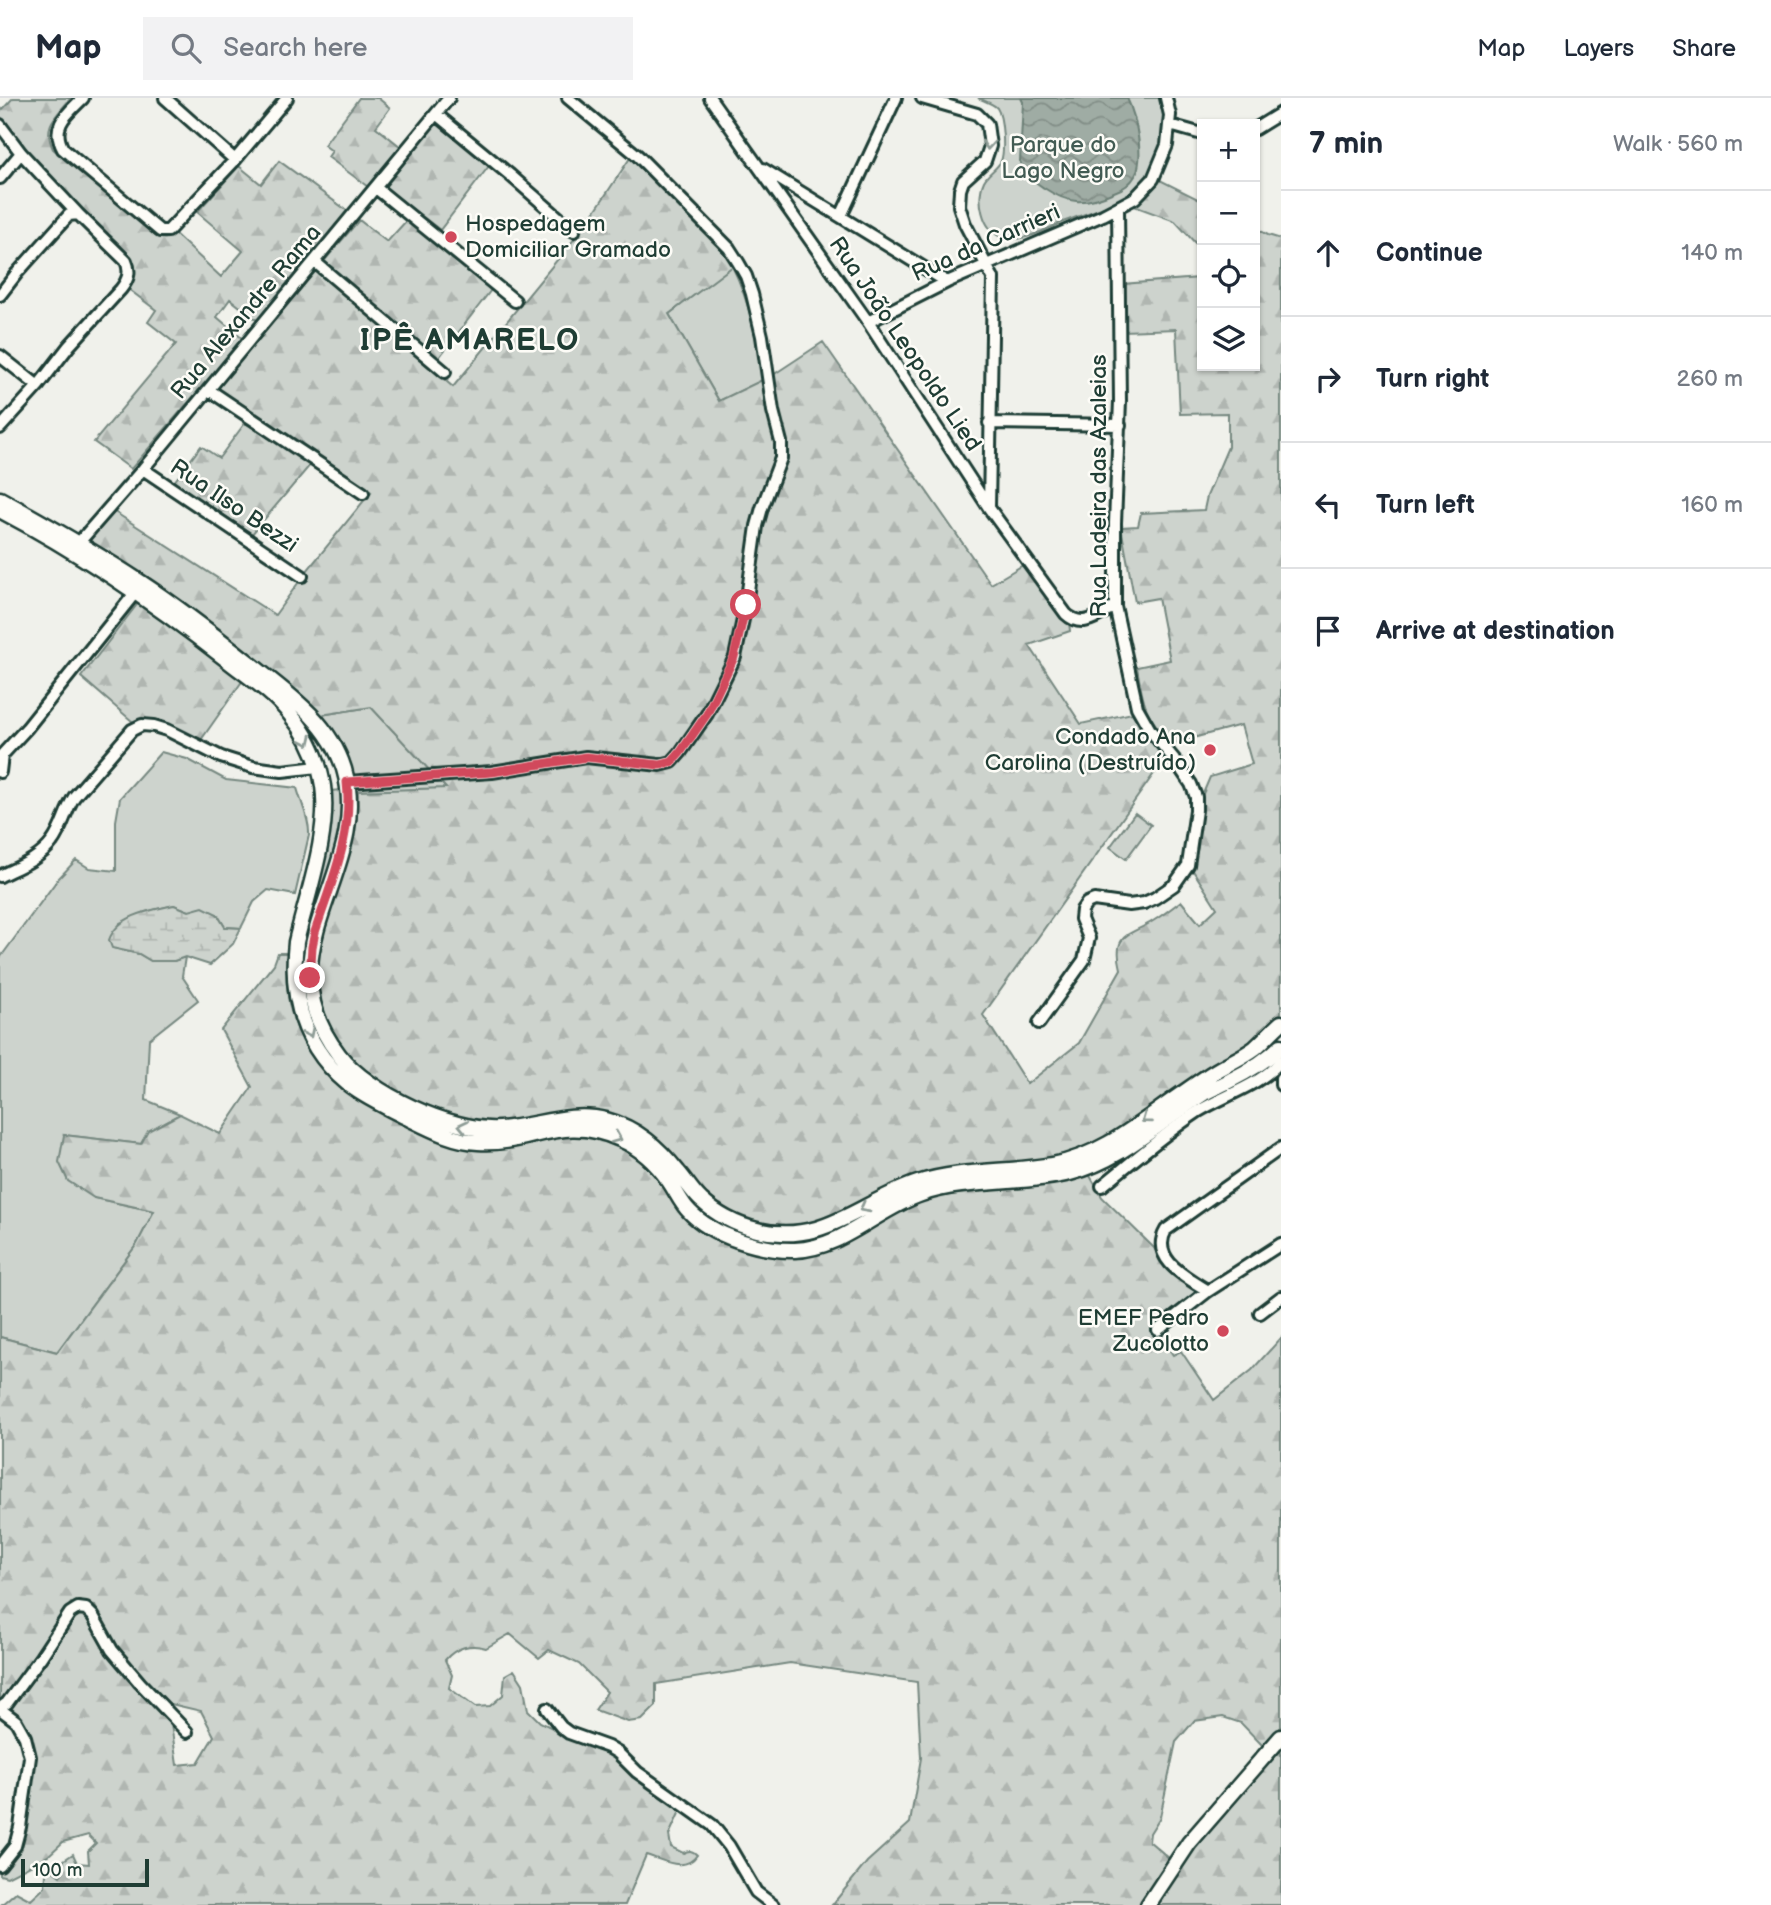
<!DOCTYPE html>
<meta charset="utf-8">
<style>
body{margin:0;font-family:"Balsamiq Sans",sans-serif;background:#f2f2f3;color:#1f2937}
.controls{position:absolute;right:21px;top:21px;display:grid;overflow:hidden;border-radius:0px;box-shadow:0 2px 5px #0004}
.controls button{width:63px;height:63px;display:grid;place-items:center;padding:0;border:0;border-bottom:2px solid #e0e1e3;background:#fff;color:#1f2937;font:35px sans-serif}
.scale{position:absolute;left:21px;bottom:18px;width:128px;box-sizing:border-box;padding-left:7px;border:4px solid #1f3d34;border-top:0;font-size:19px;line-height:24px;white-space:nowrap;color:#1f3d34;-webkit-text-stroke:5px #fdfcf7;paint-order:stroke}
.stop{position:absolute;width:21px;height:21px;margin:-16px;border:5px solid #d1495b;border-radius:50%;background:#fff}
.stop.end{background:#d1495b;border-color:#fff;box-shadow:0 2px 7px #0008}
.list{margin:0;padding:0;list-style:none}
h2{display:flex;justify-content:space-between;align-items:center;height:91px;margin:0;padding:0 28px;font-size:30px}
h2 small{font-size:23px;font-weight:400;color:#747a83}
.list li{display:grid;grid-template-columns:46px 1fr auto;gap:21px;align-items:center;box-sizing:border-box;height:126px;padding:0 28px;border-top:2px solid #e0e1e3}
.list b{display:block;font-size:26px;white-space:nowrap}
.list em{font-size:23px;font-style:normal;color:#747a83}
.icon{flex:none;width:38px;height:38px;fill:none;stroke:currentColor;stroke-width:2;stroke-linecap:round;stroke-linejoin:round}
.map{position:relative;flex:none;width:1281px;height:1807px;overflow:hidden}
header{display:flex;align-items:center;gap:42px;box-sizing:border-box;height:98px;padding:0 35px;background:#fff;border-bottom:2px solid #e0e1e3}
header strong{font-size:33px}
nav{display:flex;gap:38px;margin-inline-start:auto;font-size:24px}
.search{width:490px;height:63px;background:#f2f2f3;display:flex;align-items:center;gap:18px;box-sizing:border-box;padding:0 24px;border-radius:0px;color:#747a83;font-size:26px}
main{display:flex}
aside{flex:1;background:#fff}
.map>svg:first-child{display:block}
</style>
<header>
<strong>Map</strong>
<div class="search"><svg class="icon" aria-label="search" viewBox="0 0 24 24"><circle cx="10" cy="10" r="6"/><path d="M15 15l6 6"/></svg>Search here</div>
<nav><a>Map</a><a>Layers</a><a>Share</a></nav>
</header>
<main>
<div class="map">
<svg width="1281" height="1807" viewBox="0 0 1281 1807">
<defs>
<pattern id="forest-firs" width="22" height="20" patternUnits="userSpaceOnUse" patternTransform="scale(1.75)"><rect width="22" height="20" fill="#cdd3cd"/><path d="M5 1l3.5 6h-7zM16 11l3.5 6h-7z" fill="#b0b6b1"/></pattern>
<pattern id="wetland-marsh" width="20" height="14" patternUnits="userSpaceOnUse" patternTransform="scale(1.75)"><rect width="20" height="14" fill="#cdd3cd"/><path d="M1 5h8M5 5V1M11 12h8M15 12V8" fill="none" stroke="#b0b6b1"/></pattern>
<pattern id="water-waves" width="16" height="10" patternUnits="userSpaceOnUse" patternTransform="scale(1.75)"><rect width="16" height="10" fill="#9faca4"/><path d="M0 5q4-4 8 0t8 0" fill="none" stroke="#818d86"/></pattern>
</defs>
<rect width="100%" height="100%" fill="#f0f1eb"/>
<filter id="ink" filterUnits="userSpaceOnUse"><feTurbulence type="fractalNoise" baseFrequency=".0143" numOctaves="2"/><feDisplacementMap in="SourceGraphic" scale="14" xChannelSelector="R" yChannelSelector="G"/><feConvolveMatrix kernelMatrix="1 2 1 2 8 2 1 2 1" color-interpolation-filters="sRGB"/></filter>
<g filter="url(#ink)">
<!-- green -->
<path fill="#cdd3cd" stroke="#768880" stroke-width="2" d="M978,0H1160C1166,14 1165,27 1162,42C1161,49 1161,56 1159,63C1145,101 1096,111 1063,124C1046,131 1019,147 1001,139C982,131 976,101 984,83C988,75 997,71 1001,63C1005,53 1003,19 997,10C992,5 984,3 978,0Z
M732,168C750,204 757,242 763,282L719,303L669,216Z
M371,609L447,691L358,693C348,664 339,642 321,617Z
M161,654L187,661L226,682L297,690C301,705 310,722 309,737L295,797L268,792L254,804L241,830L225,829L217,816L189,813L174,807L145,814L120,825L113,850L139,856L151,863H174L185,859L182,878L198,902L149,941L146,1002L180,1016L149,1033L141,1046L64,1037L94,1100L154,1113L137,1146L57,1254L0,1239V860L58,781L76,762L89,770L116,773V723L120,700Z
M341,692C343,728 333,763 321,797C314,818 305,840 304,862C302,892 310,921 324,947C333,962 346,976 360,986C371,994 384,999 396,1005C426,1020 457,1038 491,1037C528,1036 561,1020 598,1027C622,1031 647,1044 662,1062C674,1076 683,1092 696,1105C711,1119 729,1128 748,1134C822,1156 857,1110 920,1090C967,1075 1019,1080 1067,1069C1114,1058 1150,1023 1188,996C1199,989 1210,981 1222,975C1230,970 1239,967 1246,962C1259,953 1270,941 1281,930V932C1272,942 1243,964 1239,973L1197,994L1126,1045L1110,1055L1080,1068L1053,1074L946,1085C926,1090 908,1096 891,1105C858,1122 829,1147 790,1147C773,1147 754,1141 738,1136C720,1129 702,1121 689,1105C683,1097 678,1087 672,1079C656,1054 633,1038 605,1030C559,1016 515,1046 469,1039C441,1034 408,1015 382,1001C329,973 292,915 300,853C302,836 307,819 312,802C321,766 331,730 331,693Z
M1135,715L1151,727L1126,761L1110,749Z"/>
<!-- forest -->
<path fill="url(#forest-firs)" stroke="#768880" stroke-width="2" d="M13,0H71C56,18 42,27 53,51L157,139C165,142 168,140 175,136L221,179L243,153L197,114L239,68L261,86L279,63L349,114L258,223L230,201L217,219L243,241L131,371L94,344L176,246L148,224L156,212L127,190L129,159L120,147L77,109L26,52L0,18V14Z
M359,0H378L390,10L376,29L401,49L368,89L328,59L332,53L324,47Z
M436,25H439L489,68L440,132L387,91L386,88Z
M630,60C664,92 709,128 733,168L669,216L719,303L773,277L823,244L991,486L1023,467L1069,524L1070,533L1029,547L1081,626L1132,615L1165,660L983,917L1027,986L1079,945L1121,871C1112,835 1129,838 1153,823C1163,817 1172,810 1181,803L1200,826L1217,810L1192,771L1198,749L1202,698L1210,679L1252,666L1241,627L1171,646C1145,616 1143,608 1137,569L1170,562L1158,500L1135,504L1121,429L1138,428L1141,415L1204,412L1207,398L1228,349V315L1180,316L1176,231L1123,233L1122,186L1199,180L1197,147L1175,123L1134,108L1145,99L1158,81L1202,103V268H1255V130L1268,137L1281,141V915L1250,946L1117,1036L1088,1051L846,1114L805,1127L780,1128L759,1125L736,1117L714,1103L699,1089L665,1048L646,1034L463,1022C371,993 294,940 322,832C325,820 330,808 334,796C347,762 358,729 358,693L446,690L371,609L321,617L248,556L89,444V440L113,413L275,517L306,474L371,394L219,291V287L359,122L387,144L407,122L491,192L431,270L453,289L585,128Z
M245,325L311,366L252,436L174,384L201,348L219,360Z
M139,504L193,542L243,582L201,642C180,632 158,617 133,624L81,579Z
M278,855H287C286,869 286,883 288,898C293,935 318,974 349,995C365,1006 384,1014 401,1023C427,1036 451,1049 481,1051L570,1037L587,1038L605,1043L622,1049L646,1066L654,1074L683,1114L788,1157L929,1099L1058,1085L1089,1076L1102,1099L1154,1150L1167,1171L1176,1179L1198,1193V1195L1154,1230L1173,1257L1181,1253L1214,1302L1252,1272L1281,1240V1629L1263,1648L1241,1625L1223,1619L1194,1623L1176,1644L1160,1719L1150,1735L1149,1743L1170,1761L1141,1807H832L867,1764L910,1725L921,1660L917,1584L790,1565L656,1586V1608L642,1622L628,1624L595,1612L607,1594L579,1566L549,1552L539,1560L510,1536L486,1550C471,1545 456,1549 445,1562L452,1577L449,1590L475,1609L490,1608L503,1597L505,1577L514,1572L523,1586L528,1612L540,1624L585,1646L613,1656L640,1684L681,1711L669,1737L671,1749L683,1755C689,1752 692,1752 697,1757C685,1775 663,1762 646,1757L625,1807H1L16,1794L31,1802L45,1789L46,1776L52,1772L60,1778L63,1774L64,1762L73,1756L77,1765L89,1766L88,1753L96,1745L88,1737L63,1744L48,1758L7,1779L0,1777V1771L17,1749L32,1659L5,1611L68,1521L82,1514L90,1518L139,1590L171,1626L177,1667L198,1665L214,1638L201,1613L167,1605L143,1582L115,1549L95,1508L71,1505L0,1605V1239L57,1254L137,1146L154,1113L94,1100L68,1083L59,1064L64,1037L141,1046L148,1033L180,1016L220,1036L252,989L221,932L274,866Z
M1281,1649V1807H1155L1181,1765Z"/>
<!-- wetland -->
<path fill="url(#wetland-marsh)" stroke="#768880" stroke-width="2" d="M174,807L189,813L203,809L217,816L225,829L241,830L233,846L210,867L185,859L174,863H151L139,856L112,850L109,842C118,817 151,812 174,807Z"/>
<!-- water -->
<path fill="url(#water-waves)" stroke="#6c8077" stroke-width="2" d="M1021,0H1127C1136,19 1145,59 1135,78C1130,87 1123,91 1114,94C1085,107 1070,107 1044,90C1032,82 1024,77 1020,63L1023,4Z"/>
<g fill="none" stroke-linecap="round" stroke-linejoin="round">
<!-- minor casing -->
<g stroke="#1f3d34" stroke-width="16">
<path id="minor" d="M83,0C67,16 50,28 63,51L160,133H168L235,62L287,0
M165,0L235,62
M710,0L868,224L989,410L1066,516C1083,532 1098,517 1115,508
M922,0L977,16L987,26L990,48L985,63L963,83L960,92L959,108L965,126L993,180L989,409
M436,16L510,77L574,133
M0,27L21,55L78,116
M1170,27L1202,36
M1255,31L1281,15
M763,71L947,184
M0,80L21,55
M376,90L515,203
M841,118L896,0
M315,164L445,274
M0,197L17,175L69,117L78,116L126,163C131,174 128,182 121,191L69,248L38,288L0,330
M868,224L947,184L1103,117L1135,100L1153,81L1167,47L1170,17L1166,0
M0,258L38,288
M209,292L363,395
M989,325L1120,327
M143,371L302,478
M75,449L143,371L449,0
M0,674L2,657L27,630L139,490
M347,684L492,674L586,659L660,667L672,664L680,655L707,616L735,559L746,507L757,428L762,410L781,360V344L773,313L762,238L752,196L746,178L738,164L729,150L638,58L568,0
M0,778C18,769 40,761 52,744C62,731 65,713 74,699L132,632L142,627L154,628L167,632L221,659L253,669L282,673L318,669
M1039,925L1084,862L1089,840L1081,821L1082,812L1087,805L1094,802L1129,807L1144,805L1155,800L1174,787L1188,767L1196,712V699L1191,686L1174,661L1150,632L1137,609L1115,508V425L1120,303L1118,110
M1281,980V987
M1102,1088C1133,1063 1164,1036 1197,1014C1224,997 1259,988 1281,963
M1208,1193C1188,1180 1149,1161 1166,1132L1281,1050
M1260,1215L1281,1199
M1158,1232L1208,1193L1281,1146
M0,1610L7,1605L41,1559L70,1515L78,1510L86,1511L93,1518L112,1552L140,1585L187,1634
M0,1611L16,1623L25,1639L30,1659L20,1729L15,1748L0,1767
M547,1611L561,1629L569,1635L608,1649L618,1655L637,1674L712,1727L729,1748L756,1794L773,1807"/>
</g>
<!-- major casing -->
<g stroke="#1f3d34" stroke-width="19">
<path id="major" d="M0,401C47,427 95,454 140,484C178,509 214,537 249,565C287,595 329,623 344,671C374,773 258,852 339,957C368,995 451,1034 499,1031C535,1029 570,1013 606,1022C637,1030 659,1050 678,1074C686,1083 692,1094 701,1102C716,1116 737,1127 757,1132C824,1148 860,1104 918,1085C961,1071 1008,1075 1052,1067C1105,1057 1143,1022 1186,993C1196,986 1206,979 1216,973C1229,965 1243,959 1255,950C1264,942 1272,933 1281,925
M0,412C80,454 155,505 226,561C247,578 273,594 290,616C307,636 319,662 323,688C330,735 307,797 296,844C290,898 303,948 347,985C364,999 385,1008 404,1018C427,1029 451,1043 478,1044C531,1048 561,1014 620,1041C641,1050 656,1064 669,1083C676,1093 681,1105 689,1113C712,1138 762,1153 795,1152C843,1150 877,1111 921,1096C968,1080 1021,1087 1070,1075C1122,1062 1160,1023 1204,995C1213,990 1222,987 1231,982C1249,973 1267,962 1281,948
M1148,1807L1189,1745L1281,1639"/>
</g>
<!-- minor -->
<use href="#minor" stroke="#fdfcf7" stroke-width="10"/>
<!-- major -->
<use href="#major" stroke="#fdfcf7" stroke-width="14"/>
</g>
<!-- one-way arrows -->
<defs><path id="oneway-chevron" d="M-2-3.5L2.5 0L-2 3.5" fill="none" stroke-width="1.6" stroke-linecap="round" stroke-linejoin="round" transform="scale(1.75)"/></defs>
<g stroke="#8e9c96">
<use href="#oneway-chevron" transform="translate(988 47) rotate(95)"/>
<use href="#oneway-chevron" transform="translate(307 643) rotate(65)"/>
<use href="#oneway-chevron" transform="translate(309 935) rotate(65)"/>
<use href="#oneway-chevron" transform="translate(1146 1021) rotate(144)"/>
<use href="#oneway-chevron" transform="translate(463 1028) rotate(-167)"/>
<use href="#oneway-chevron" transform="translate(617 1040) rotate(23)"/>
<use href="#oneway-chevron" transform="translate(864 1110) rotate(152)"/>
</g>
</g>
<g fill="none" stroke-linecap="round" stroke-linejoin="round" filter="url(#ink)">
<!-- route -->
<path stroke="#d1495b" stroke-width="9" d="M310,880L312,849L315,834C331,785 353,737 347,684L492,674L586,659L660,667L672,664L680,655L707,616L734,559L746,507"/>
</g>
<!-- markers -->
<g fill="#d1495b" stroke="#fdfcf7" stroke-width="2.5">
<circle cx="451" cy="139" r="7"/>
<circle cx="1210" cy="652" r="7"/>
<circle cx="1223" cy="1233" r="7"/>
</g>
<g text-anchor="middle" dominant-baseline="central" stroke-width="5" stroke-linejoin="round" paint-order="stroke">
<!-- park labels -->
<g font-size="23" fill="#425b53" stroke="#fdfcf7">
<text x="1063" y="47">Parque do<tspan x="1063" dy="26">Lago Negro</tspan></text>
</g>
<!-- poi labels -->
<g font-size="23" fill="#1f3d34" stroke="#fdfcf7" text-anchor="end">
<text x="465" y="126" text-anchor="start">Hospedagem<tspan x="465" dy="26">Domiciliar Gramado</tspan></text>
<text x="1196" y="639">Condado Ana<tspan x="1196" dy="26">Carolina (Destruído)</tspan></text>
<text x="1209" y="1220">EMEF Pedro<tspan x="1209" dy="26">Zucolotto</tspan></text>
</g>
<!-- street labels -->
<g font-size="23" fill="#1f3d34" stroke="#fdfcf7">
<text transform="translate(986 145) rotate(-24)">Rua da Carrieri</text>
<text transform="translate(246 214) rotate(-50)">Rua Alexandre Rama</text>
<text transform="translate(905 246) rotate(56)">Rua João Leopoldo Lied</text>
<text transform="translate(1099 388) rotate(-90)">Rua Ladeira das Azaleias</text>
<text transform="translate(234 408) rotate(34)">Rua Ilso Bezzi</text>
</g>
<!-- district labels -->
<g font-size="30" font-weight="bold" letter-spacing="2" fill="#1f3d34" stroke="#fdfcf7">
<text x="470" y="243">IPÊ AMARELO</text>
</g>
</g>
</svg>
<div class="controls">
<button>+</button>
<button>−</button>
<button><svg class="icon" aria-label="locate" viewBox="0 0 24 24"><circle cx="12" cy="12" r="6"/><path d="M12 2v4M12 18v4M2 12h4M18 12h4"/></svg></button>
<button><svg class="icon" aria-label="layers" viewBox="0 0 24 24"><path d="M12 4l9 5-9 5-9-5zM3 14l9 5 9-5"/></svg></button>
</div>
<div class="scale">100 m</div>
<div class="stop" style="left:746px;top:507px"></div>
<div class="stop end" style="left:310px;top:880px"></div>
</div>
<aside>
<h2>7 min<small>Walk · 560 m</small></h2>
<ul class="list">
<li><svg class="icon" aria-label="ahead" viewBox="0 0 24 24"><path d="M12 20V5M6 11l6-6 6 6"/></svg><div><b>Continue</b></div><em>140 m</em></li>
<li><svg class="icon" aria-label="right" viewBox="0 0 24 24"><path d="M7 20v-9h11M14 6l5 5-5 5"/></svg><div><b>Turn right</b></div><em>260 m</em></li>
<li><svg class="icon" aria-label="left" viewBox="0 0 24 24"><path d="M17 20v-9H6M10 6l-5 5 5 5"/></svg><div><b>Turn left</b></div><em>160 m</em></li>
<li><svg class="icon" aria-label="arrive" viewBox="0 0 24 24"><path d="M6 21V4h12l-3 4 3 4H6"/></svg><div><b>Arrive at destination</b></div></li>
</ul>
</aside>
</main>
